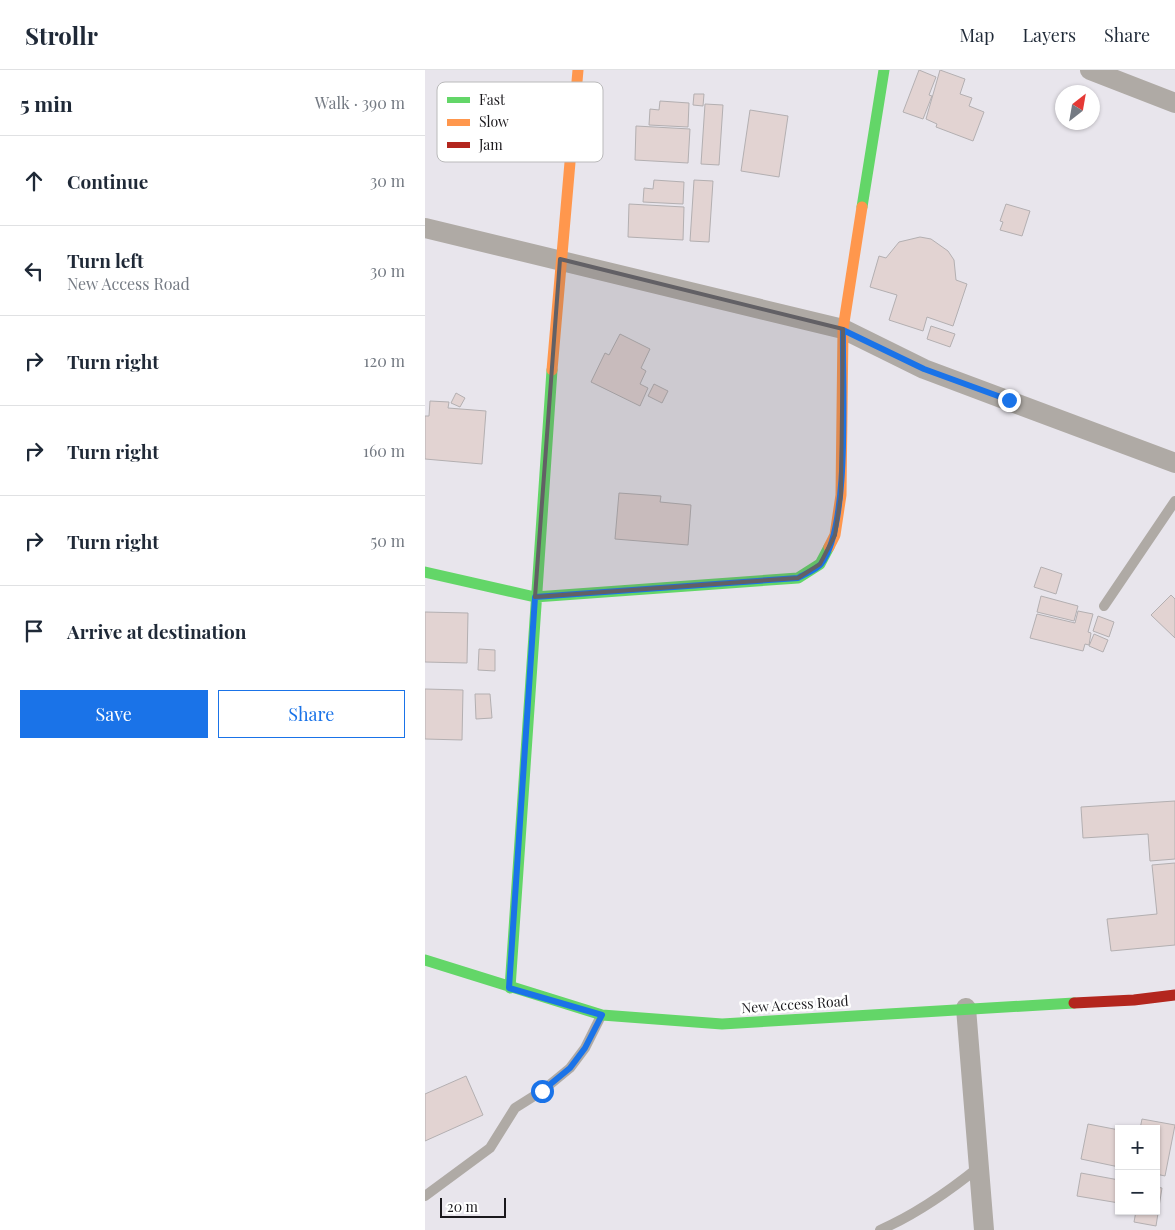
<!DOCTYPE html>
<meta charset="utf-8">
<style>
body{margin:0;font-family:"Playfair Display",serif;background:#f6f6f7;color:#1f2937}
.controls{position:absolute;right:15px;bottom:15px;display:grid;overflow:hidden;border-radius:0px;box-shadow:0 1px 4px #0004}
.controls button{width:45px;height:45px;display:grid;place-items:center;padding:0;border:0;border-bottom:1px solid #e0e1e3;background:#fff;color:#1f2937;font:25px sans-serif}
.compass{position:absolute;left:630px;top:15px;width:45px;height:45px;border-radius:50%;background:#fff;box-shadow:0 1px 4px #0004;rotate:31deg}
.scale{position:absolute;left:15px;bottom:12px;width:66px;box-sizing:border-box;padding-left:5px;border:2px solid #1a181c;border-top:0;font-size:14px;line-height:18px;white-space:nowrap;color:#1a181c;-webkit-text-stroke:4px #fff;paint-order:stroke}
.stop{position:absolute;width:15px;height:15px;margin:-11px;border:4px solid #1a73e8;border-radius:50%;background:#fff}
.stop.end{background:#1a73e8;border-color:#fff;box-shadow:0 1px 5px #0008}
.list{margin:0;padding:0;list-style:none}
h2{display:flex;justify-content:space-between;align-items:center;height:65px;margin:0;padding:0 20px;font-size:21px}
h2 small{font-size:16px;font-weight:400;color:#747a83}
.list li{display:grid;grid-template-columns:32px 1fr auto;gap:15px;align-items:center;box-sizing:border-box;height:90px;padding:0 20px;border-top:1px solid #e0e1e3}
.list b{display:block;font-size:19px;white-space:nowrap}
.list p{margin:0;font-size:16px;white-space:nowrap;color:#747a83}
.list em{font-size:16px;font-style:normal;color:#747a83}
.actions{display:flex;gap:10px;padding:15px 20px}
.actions a{flex:1;padding:11px 0;border:1px solid #1a73e8;border-radius:0px;text-align:center;font-size:18px;color:#1a73e8}
.actions .main{background:#1a73e8;color:#fff}
.icon{flex:none;width:28px;height:28px;fill:none;stroke:currentColor;stroke-width:2;stroke-linecap:round;stroke-linejoin:round}
.map{position:relative;flex:none;width:750px;height:1160px;overflow:hidden}
header{display:flex;align-items:center;gap:30px;box-sizing:border-box;height:70px;padding:0 25px;background:#fff;border-bottom:1px solid #e0e1e3}
header strong{font-size:24px}
nav{display:flex;gap:28px;margin-inline-start:auto;font-size:18px}
main{display:flex}
aside{flex:1;background:#fff}
.map>svg:first-child{display:block}
</style>
<header>
<strong>Strollr</strong>
<nav><a>Map</a><a>Layers</a><a>Share</a></nav>
</header>
<main>
<aside>
<h2>5 min<small>Walk · 390 m</small></h2>
<ul class="list">
<li><svg class="icon" aria-label="ahead" viewBox="0 0 24 24"><path d="M12 20V5M6 11l6-6 6 6"/></svg><div><b>Continue</b></div><em>30 m</em></li>
<li><svg class="icon" aria-label="left" viewBox="0 0 24 24"><path d="M17 20v-9H6M10 6l-5 5 5 5"/></svg><div><b>Turn left</b><p>New Access Road</p></div><em>30 m</em></li>
<li><svg class="icon" aria-label="right" viewBox="0 0 24 24"><path d="M7 20v-9h11M14 6l5 5-5 5"/></svg><div><b>Turn right</b></div><em>120 m</em></li>
<li><svg class="icon" aria-label="right" viewBox="0 0 24 24"><path d="M7 20v-9h11M14 6l5 5-5 5"/></svg><div><b>Turn right</b></div><em>160 m</em></li>
<li><svg class="icon" aria-label="right" viewBox="0 0 24 24"><path d="M7 20v-9h11M14 6l5 5-5 5"/></svg><div><b>Turn right</b></div><em>50 m</em></li>
<li><svg class="icon" aria-label="arrive" viewBox="0 0 24 24"><path d="M6 21V4h12l-3 4 3 4H6"/></svg><div><b>Arrive at destination</b></div></li>
</ul>
<div class="actions"><a class="main">Save</a><a>Share</a></div>
</aside>
<div class="map">
<svg width="750" height="1160" viewBox="0 0 750 1160">
<rect width="100%" height="100%" fill="#e8e5ec"/>
<!-- building -->
<path fill="#e2d3d2" stroke="#b3afb1" d="M494,0L511,7L504,25L507,26L498,49L478,42Z
M515,0L540,9L535,24L547,28L544,36L559,42L548,71L511,57L512,54L501,49Z
M269,24H279L278,36L268,35Z
M235,31L264,33L263,57L224,55L225,39L234,40Z
M280,34L298,35L294,95L276,94Z
M325,40L363,46L354,107L316,101Z
M211,56L265,59L263,93L210,90Z
M229,110L259,112L258,134L218,132L219,118L228,119Z
M269,110L288,111L284,172L265,171Z
M204,134L259,137L258,170L203,167Z
M581,134L605,141L597,166L575,160L578,152L575,151Z
M495,167L506,169L523,181L529,190L531,210L542,214L528,256L502,247L498,261L464,250L472,225L445,217L454,186L461,188L474,172Z
M506,256L530,264L525,277L502,269Z
M195,264L225,279L216,298L221,301L215,314L223,318L215,336L166,312L180,283L184,285Z
M229,314L243,321L237,333L223,326Z
M31,323L40,328L35,337L26,333Z
M5,331L24,332L23,338L61,341L57,394L0,389V346H4Z
M194,423L236,426L235,432L266,435L263,475L190,469Z
M616,497L637,504L631,524L609,517Z
M746,525L750,529V568L726,545Z
M616,526L653,536L649,551L612,542Z
M653,541L668,544L663,562L666,563L664,575L660,574L658,581L605,568L612,544L650,553Z
M0,542L43,543L42,593L0,592Z
M673,546L689,552L684,567L668,561Z
M669,564L683,570L678,582L664,576Z
M54,579L70,580V601L53,600Z
M0,619L38,620L37,670L0,669Z
M50,624H65L67,648L51,649Z
M750,731V789L725,791L723,764L658,768L656,737Z
M750,793V875L686,881L682,849L732,844L727,795Z
M41,1006L58,1045L0,1071V1024Z
M717,1049L750,1055L740,1106L731,1104V1059H715Z
M663,1054L694,1060V1097L656,1089Z
M656,1103L694,1110V1133L652,1126Z
M731,1117L737,1118L731,1156L709,1152L711,1141H731Z"/>
<g fill="none" stroke-linecap="round" stroke-linejoin="round">
<!-- lane -->
<path stroke="#afaaa5" stroke-width="10" d="M679,536L750,431
M0,1126L65,1078L90,1038L117,1021L145,998L160,978L176,946
M455,1160C492,1144 523,1122 554,1097"/>
<!-- street -->
<path stroke="#afaaa5" stroke-width="20" d="M665,0L750,33
M0,158L418,259L499,299L750,393
M541,938L559,1160"/>
<!-- fast -->
<path stroke="#63d668" stroke-width="11" d="M437,137L459,0
M0,502L110,527L373,508L395,494L404,477
M0,890L177,945L297,954L649,933
M85,918L127,300"/>
<!-- slow -->
<path stroke="#ff974d" stroke-width="11" d="M127,300L153,0
M404,477L410,465L416,425L418,259L437,137"/>
<!-- jam -->
<path stroke="#b3261e" stroke-width="11" d="M649,933L709,930L750,925"/>
</g>
<g fill="none" stroke-linecap="round" stroke-linejoin="round">
<!-- route -->
<path stroke="#1a73e8" stroke-width="6" d="M117,1021L145,998L160,978L177,945L84,918L110,527L373,508C379,504 391,500 396,494C426,457 417,311 418,260L499,299L584,330"/>
</g>
<!-- marked area -->
<path fill="#626065" fill-opacity="0.2" stroke="#626065" stroke-width="4" stroke-linejoin="round" d="M135,189L418,259L416,425L410,465L395,494L373,508L110,527Z"/>
<g text-anchor="middle" dominant-baseline="central" stroke-width="5" stroke-linejoin="round" paint-order="stroke">
<!-- street labels -->
<g font-size="14" fill="#1a181c" stroke="#fff">
<text transform="translate(370 934) rotate(-4)">New Access Road</text>
</g>
</g>
<!-- legend -->
<rect x="12" y="12" width="166" height="80" rx="8" fill="#fff" stroke="#bababb" stroke-width="1"/>
<rect x="22" y="27" width="23" height="6" fill="#63d668"/>
<rect x="22" y="49" width="23" height="7" fill="#ff974d"/>
<rect x="22" y="72" width="23" height="6" fill="#b3261e"/>
<g font-size="14" fill="#1a181c">
<text x="54" y="35">Fast</text>
<text x="54" y="57">Slow</text>
<text x="54" y="80">Jam</text>
</g>
</svg>
<div class="controls">
<button>+</button>
<button>−</button>
</div>
<svg class="compass" viewBox="-18 -18 36 36"><path d="M0-13l5 13h-10z" fill="#e53935"/><path d="M0 13l5-13h-10z" fill="#747a83"/></svg>
<div class="scale">20 m</div>
<div class="stop" style="left:117px;top:1021px"></div>
<div class="stop end" style="left:584px;top:330px"></div>
</div>
</main>
